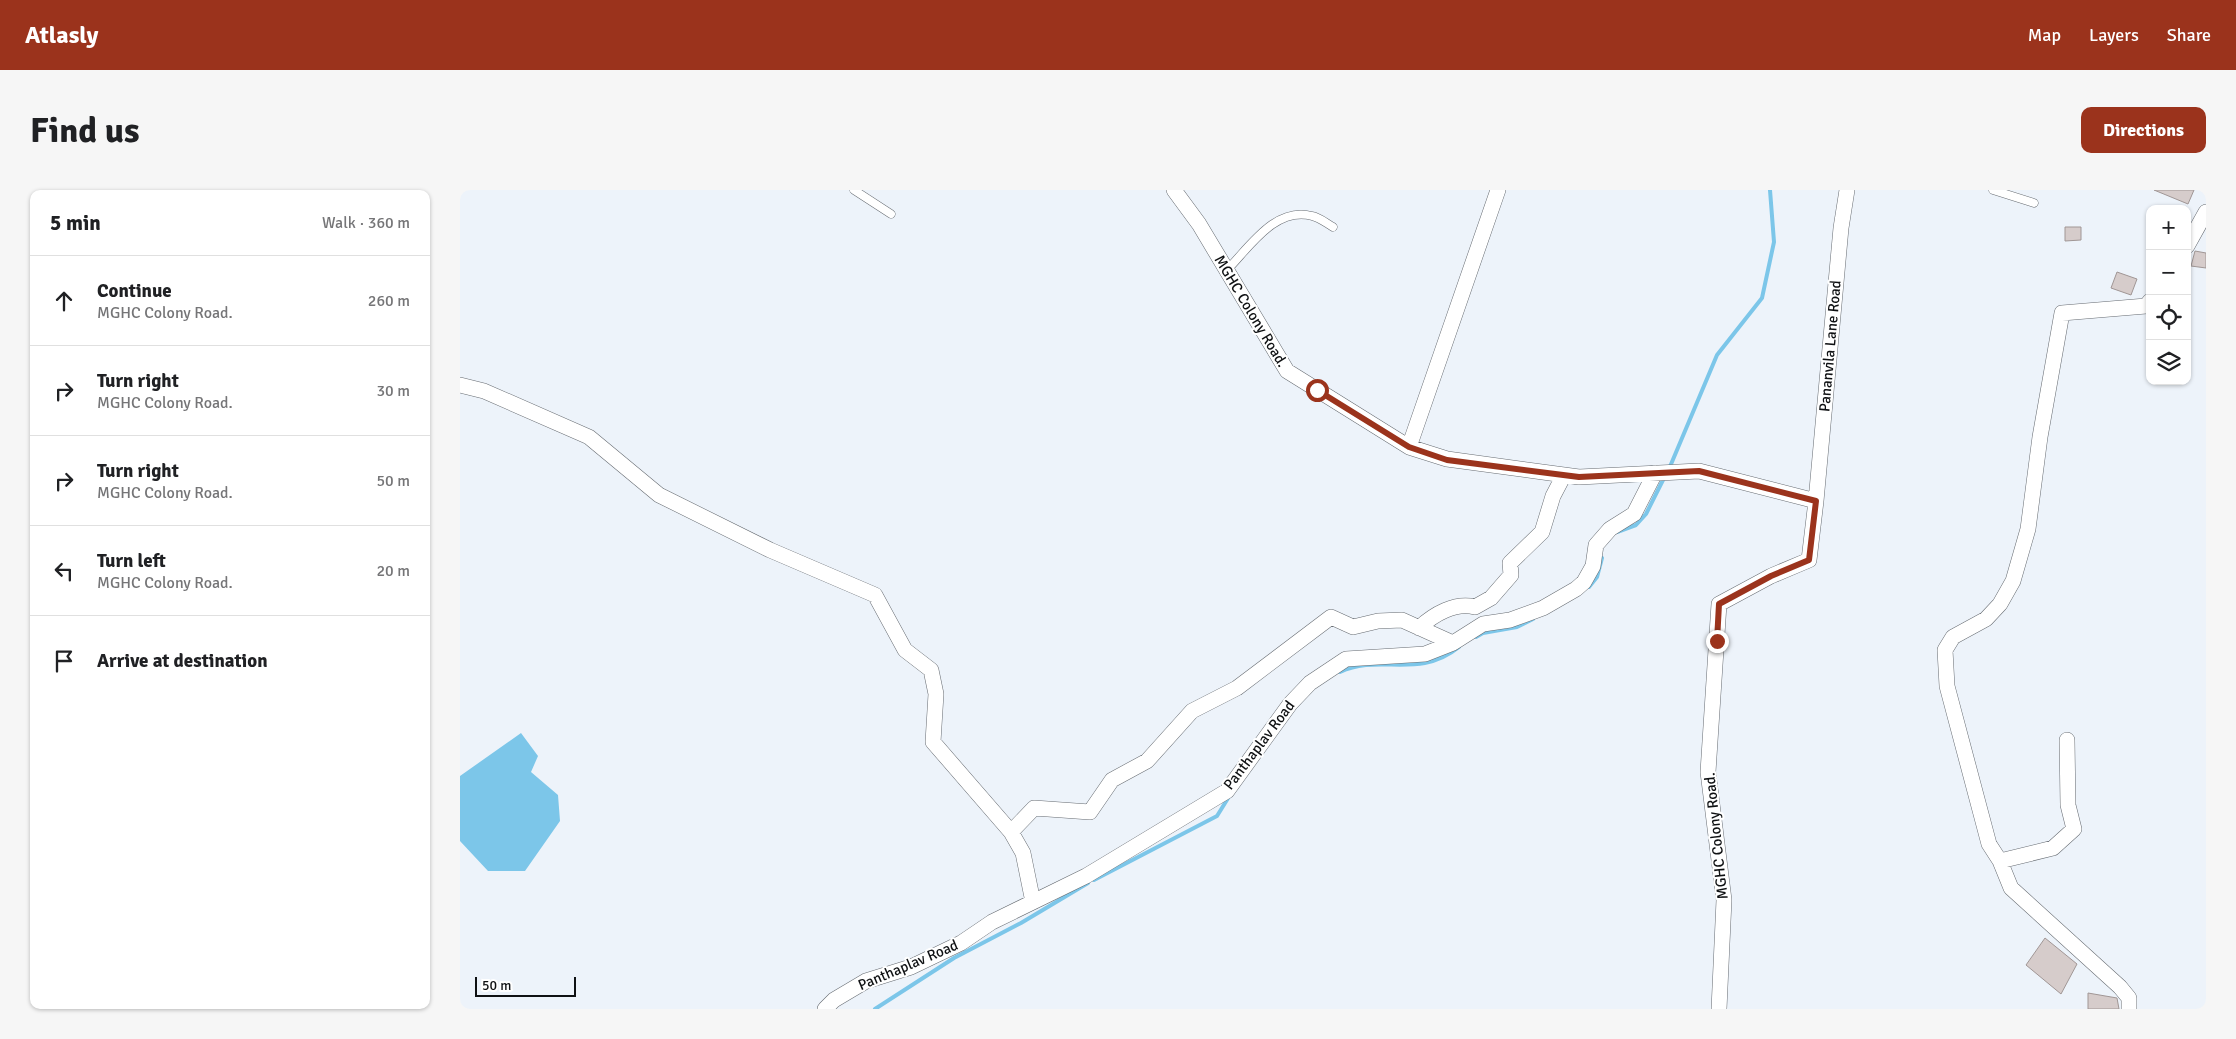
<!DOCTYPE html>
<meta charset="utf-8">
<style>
body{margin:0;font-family:Signika,sans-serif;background:#f6f6f6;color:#202124}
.controls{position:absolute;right:15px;top:15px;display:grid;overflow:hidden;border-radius:10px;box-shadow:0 1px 4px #0004}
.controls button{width:45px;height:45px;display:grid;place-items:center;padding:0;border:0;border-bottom:1px solid #e0e0e0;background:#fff;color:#202124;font:25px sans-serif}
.scale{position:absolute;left:15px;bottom:12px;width:101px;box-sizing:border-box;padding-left:5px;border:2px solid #0f1113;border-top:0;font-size:14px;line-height:18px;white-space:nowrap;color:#0f1113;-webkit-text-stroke:4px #fff;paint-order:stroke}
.stop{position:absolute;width:15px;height:15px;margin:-11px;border:4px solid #9b331c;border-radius:50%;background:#fff}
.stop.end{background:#9b331c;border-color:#fff;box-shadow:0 1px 5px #0008}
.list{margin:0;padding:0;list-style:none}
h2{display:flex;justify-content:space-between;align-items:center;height:65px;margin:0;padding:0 20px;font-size:21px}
h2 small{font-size:16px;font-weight:400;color:#757577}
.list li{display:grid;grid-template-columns:32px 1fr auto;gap:15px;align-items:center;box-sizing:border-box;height:90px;padding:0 20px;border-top:1px solid #e0e0e0}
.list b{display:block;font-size:19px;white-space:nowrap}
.list p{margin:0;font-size:16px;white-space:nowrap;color:#757577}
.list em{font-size:16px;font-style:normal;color:#757577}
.icon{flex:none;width:28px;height:28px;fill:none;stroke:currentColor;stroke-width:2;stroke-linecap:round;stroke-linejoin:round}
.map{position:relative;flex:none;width:1746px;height:819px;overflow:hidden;border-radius:10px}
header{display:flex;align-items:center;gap:30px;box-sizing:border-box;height:70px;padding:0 25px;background:#9b331c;color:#fff}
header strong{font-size:24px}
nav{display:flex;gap:28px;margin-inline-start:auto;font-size:18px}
.intro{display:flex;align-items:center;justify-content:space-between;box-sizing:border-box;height:120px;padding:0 30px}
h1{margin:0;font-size:35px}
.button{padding:12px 22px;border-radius:10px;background:#9b331c;color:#fff;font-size:18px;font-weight:700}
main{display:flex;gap:30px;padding:0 30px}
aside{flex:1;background:#fff;border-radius:10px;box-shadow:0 1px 4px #0004}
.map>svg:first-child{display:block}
</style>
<header>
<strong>Atlasly</strong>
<nav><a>Map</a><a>Layers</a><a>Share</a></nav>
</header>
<div class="intro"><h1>Find us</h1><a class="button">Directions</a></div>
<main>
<aside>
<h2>5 min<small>Walk · 360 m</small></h2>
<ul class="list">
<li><svg class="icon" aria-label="ahead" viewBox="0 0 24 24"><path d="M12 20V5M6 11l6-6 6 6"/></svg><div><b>Continue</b><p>MGHC Colony Road.</p></div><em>260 m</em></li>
<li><svg class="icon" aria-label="right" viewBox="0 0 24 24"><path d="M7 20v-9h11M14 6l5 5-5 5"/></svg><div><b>Turn right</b><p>MGHC Colony Road.</p></div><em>30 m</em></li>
<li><svg class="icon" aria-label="right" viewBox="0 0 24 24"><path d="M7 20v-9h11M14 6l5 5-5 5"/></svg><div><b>Turn right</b><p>MGHC Colony Road.</p></div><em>50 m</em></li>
<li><svg class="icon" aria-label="left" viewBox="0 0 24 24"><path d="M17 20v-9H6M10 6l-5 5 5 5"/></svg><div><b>Turn left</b><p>MGHC Colony Road.</p></div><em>20 m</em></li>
<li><svg class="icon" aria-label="arrive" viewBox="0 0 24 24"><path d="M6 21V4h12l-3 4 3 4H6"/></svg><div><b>Arrive at destination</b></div></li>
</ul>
</aside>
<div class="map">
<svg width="1746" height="819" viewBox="0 0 1746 819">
<rect width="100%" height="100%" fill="#edf3fa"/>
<!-- water -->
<path fill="#7cc6e9" d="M61,543L78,566L71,582L98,605L100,631L65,681H28L0,651V586Z"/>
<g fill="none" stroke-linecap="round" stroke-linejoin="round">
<!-- stream -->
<path stroke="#7cc6e9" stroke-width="4" d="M1209,279L1257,165L1302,108L1314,52L1310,0
M1157,342L1176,335L1186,324L1204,288
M1129,397L1137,387L1142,368
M1016,447L1023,443L1057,437L1073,429
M880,482C920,463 958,490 999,457
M634,690L757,626L770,605
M415,819L494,768L561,733L628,693"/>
</g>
<!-- building -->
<path fill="#d6cccb" stroke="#a09695" d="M1694,0H1734L1728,14Z
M1605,37H1621V50L1605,51Z
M1735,61L1746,63V78L1731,76Z
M1657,82L1677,89L1671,105L1651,98Z
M1585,748L1617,774L1601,804L1566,775Z
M1628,803L1657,808L1659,819H1628Z"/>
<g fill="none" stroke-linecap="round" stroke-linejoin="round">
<!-- lane casing -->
<g stroke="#676c72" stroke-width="9">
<path id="lane" d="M394,0L431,24
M1533,0L1574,13
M766,81C789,58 815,16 852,26C859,27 866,33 873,37"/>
</g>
<!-- street casing -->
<g stroke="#676c72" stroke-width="16">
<path id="street" d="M714,0L739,34L827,181L949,257L987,269L1119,287L1239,281L1356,311L1349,370L1311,386L1259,414L1248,582L1264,710L1259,819
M1727,56L1746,22
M0,195L24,201L129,247L199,305L310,360L415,405L445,460L471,480L476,504L473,552L551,642L563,663L573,712
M949,257L1038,0
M1356,311L1381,38L1387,0
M959,438C974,424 995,412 1015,417L1031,408L1051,385L1050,373L1082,342L1093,306L1104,285
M551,642L574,618L630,622L652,590L687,571L732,521L777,498L871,427L893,437L918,431L942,430L993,453
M1540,671L1593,658L1614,639L1608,615L1607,550
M365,819L374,810L406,791L451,777L501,753L532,732L626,686L767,601L830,514L850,493L886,469L965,464L993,453L1023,434L1050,430L1083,418L1116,399L1124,392L1133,376L1136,355L1150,339L1174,324L1195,283
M1669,819V808L1660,797L1551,698L1540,671L1529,654L1487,496L1485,460L1493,447L1526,429L1540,414L1553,391L1568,339L1580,247L1602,123L1686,116L1690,111"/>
</g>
<!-- lane -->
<use href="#lane" stroke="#fff" stroke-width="8"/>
<!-- street -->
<use href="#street" stroke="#fff" stroke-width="15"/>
</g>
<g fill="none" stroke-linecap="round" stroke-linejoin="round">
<!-- route -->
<path stroke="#9b331c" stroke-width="6" d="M857,200L949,257L987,270L1119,287L1239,281L1356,311L1349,370L1311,386L1259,414L1257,451"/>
</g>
<g text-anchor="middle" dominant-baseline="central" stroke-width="4" stroke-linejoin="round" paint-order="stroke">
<!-- street labels -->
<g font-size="15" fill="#0f1113" stroke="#fff">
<text transform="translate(791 121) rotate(59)">MGHC Colony Road.</text>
<text transform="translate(1370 156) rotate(-85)">Pananvila Lane Road</text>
<text transform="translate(799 555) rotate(-53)">Panthaplav Road</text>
<text transform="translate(1256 646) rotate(-96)">MGHC Colony Road.</text>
<text transform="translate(448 775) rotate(-23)">Panthaplav Road</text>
</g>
</g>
</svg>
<div class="controls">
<button>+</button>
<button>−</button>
<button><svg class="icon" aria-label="locate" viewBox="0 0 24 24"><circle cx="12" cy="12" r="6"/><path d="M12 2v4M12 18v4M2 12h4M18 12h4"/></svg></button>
<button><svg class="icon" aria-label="layers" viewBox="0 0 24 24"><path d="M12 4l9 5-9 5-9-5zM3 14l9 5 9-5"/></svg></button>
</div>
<div class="scale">50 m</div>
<div class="stop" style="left:857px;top:200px"></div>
<div class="stop end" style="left:1257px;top:451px"></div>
</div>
</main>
